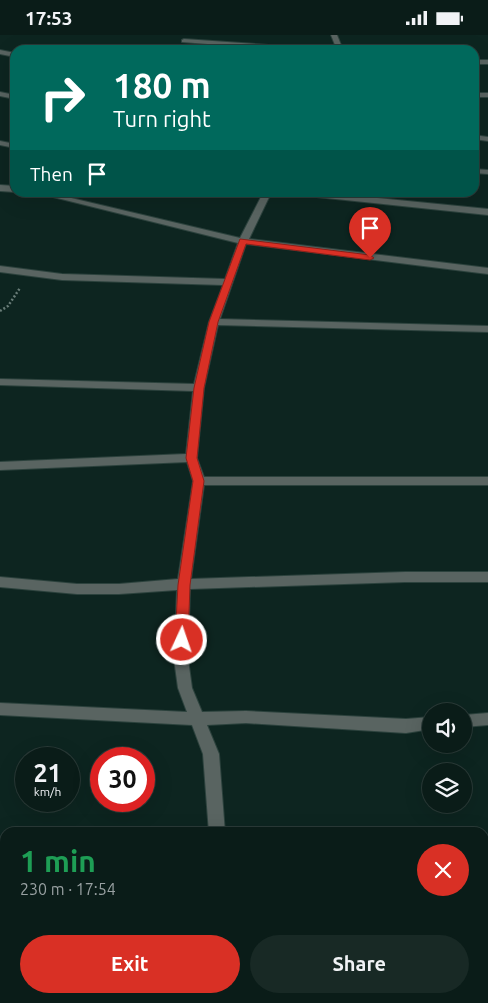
<!DOCTYPE html>
<meta charset="utf-8">
<style>
body{margin:0;font-family:Ubuntu,sans-serif;background:#182925;color:#f1f3f6;height:100vh;display:flex;flex-direction:column;font-size:19px;white-space:nowrap}
*{box-sizing:border-box;margin:0}
p{font-size:16px;color:#99a1a2}
.icon{flex:none;width:28px;height:28px;fill:none;stroke:currentColor;stroke-width:2;stroke-linecap:round;stroke-linejoin:round}
.map{position:relative;flex:1;overflow:hidden}
.side{position:absolute;left:0px;top:792px;width:489px;height:176px;display:flex;flex-direction:column;background:#0a1c18;border-radius:15px 15px 0 0;box-shadow:0 5px 20px #0002,0 0 0 1px #2a3a37}
.side>*{flex:none}
.hud{position:absolute;left:10px;top:10px;width:469px;height:152px;border-radius:15px;box-shadow:0 5px 20px #0002,0 0 0 1px #2a3a37;background:#00695c;color:#fff;overflow:hidden}
.fabs{position:absolute;left:422px;top:668px;display:grid;gap:10px}
.fabs a{display:grid;place-items:center;width:50px;height:50px;border-radius:50%;background:#0a1c18;box-shadow:0 5px 20px #0002,0 0 0 1px #2a3a37;font-size:25px}
.speed{position:absolute;left:15px;top:712px;display:flex;gap:10px;font-size:25px;font-weight:700;text-align:center}
.speed>*{display:grid;place-content:center;width:65px;height:65px;border-radius:50%;background:#0a1c18;box-shadow:0 5px 20px #0002,0 0 0 1px #2a3a37;line-height:1}
.speed small{font-size:12px;font-weight:400}
.speed .limit{border:8px solid #d22;background:#fff;color:#111}
.pin{position:absolute;display:grid;place-items:center;width:42px;height:42px;color:#fff;margin:-51px -21px;border-radius:50% 50% 50% 0;rotate:-45deg;box-shadow:0 0 5px #0007}
.pin .icon{rotate:45deg}
.me{position:absolute;width:55px;margin:-28px;rotate:3deg;stroke-linejoin:round;filter:drop-shadow(0 0 4px #0008)}
.turn{display:flex;align-items:center;gap:18px;height:105px;padding:0 20px;font-size:22px}
.turn .icon{width:65px;height:65px;stroke-width:2.5}
.turn b{display:block;font-size:35px;line-height:42px}
.then{display:flex;align-items:center;height:48px;padding:0 20px;background:#0003;gap:10px;font-size:19px}
.round{display:grid;place-items:center;flex:none;width:52px;height:52px;border-radius:26px;background:#182925}
.head{display:flex;align-items:center;justify-content:space-between;height:85px;padding:0 20px}
h1{font-size:30px;font-weight:700;line-height:38px;color:#1e9e55}
.action{display:flex;gap:10px;margin-top:auto;padding:10px 20px}
.action a{flex:1;height:58px;border-radius:30px;background:#d93025;color:#fff;font-size:20px;font-weight:700;line-height:58px;text-align:center}
.action a+a{background:#182925;color:#f1f3f6}
.status{display:flex;justify-content:space-between;align-items:center;height:35px;padding:0 25px;background:#0a1c18;direction:ltr}
.status svg{height:14px;fill:currentColor}
.map>svg:first-child{display:block}
</style>
<div class="status"><b>17:53</b><svg viewBox="0 0 49 12"><path d="M0 12V9h3v3zM5 12V6h3v6zM10 12V3h3v9zM15 12V0h3v12zM26 1h20v11H26zM47 4h2v5h-2z"/></svg></div>
<div class="map">
<svg width="488" height="968" viewBox="0 0 488 968">
<rect width="100%" height="100%" fill="#0d2520"/>
<g fill="none" stroke-linecap="round" stroke-linejoin="round">
<defs>
<g id="minor">
<path d="M331 0H337L343 15H337Z"/>
<path d="M184 4 312 13 315 15H283L182 7V5Z"/>
<path d="M0 15 15 18V22L0 19Z"/>
<rect x="474" y="25" width="14" height="4"/>
<path d="M0 57 15 60V64L0 61Z"/>
<rect x="474" y="58" width="14" height="4"/>
<path d="M474 100 488 102V106L474 104Z"/>
<path d="M0 106 15 109V113L0 110Z"/>
<path d="M474 134 488 135V139L474 138Z"/>
<path d="M0 150 15 151V157L0 156Z"/>
<path d="M37 158H50L240 203 263 158H271L249 204 488 233V239L246 209 220 284 488 291V297L218 290 204 353 197 423 204 442H488V450H204L191 544 405 537H488V547H405L190 554 188 624 192 653 202 677 246 676 406 684 431 682V694L406 698 246 688 207 690 219 719 225 798H209L203 719 192 690 0 680V668L187 677 178 653 174 624 177 555 119 559H77L0 552V542L77 549H119L178 544 193 446 187 427 0 435V427L186 419 193 356 0 350V344L194 349 209 287 223 250 62 245 0 237V231L62 239 225 244 238 208Z"/>
<path d="M303 158H327L488 174V180L307 161Z"/>
<path d="M488 678V690L464 692V680Z"/>
<rect x="0" y="858" width="5" height="18"/>
<rect x="484" y="865" width="4" height="18"/>
<rect x="167" y="964" width="18" height="4"/>
</g>
</defs>
<use href="#minor" stroke="#2c423d" stroke-width="2"/>
<path stroke="#687c77" stroke-width="2.5" stroke-dasharray="2 2" stroke-linecap="butt" d="M0 276 8 271 20 253"/>
<use href="#minor" fill="#596461" fill-rule="evenodd"/>
</g>
<path fill="#d93025" stroke="#8d1f18" d="M240 204 370 220 374 223 370 225 246 209 218 287 204 353 197 423 204 446 190 550 188 605 186 609 182 610 177 609 175 605 178 550 193 446 186 423 194 353 209 287Z"/>
</svg>
<div class="fabs">
<a><svg class="icon" aria-label="sound" viewBox="0 0 24 24"><path d="M4 9h4l5-4v14l-5-4H4zM17 9q2 3 0 6"/></svg></a>
<a><svg class="icon" aria-label="layers" viewBox="0 0 24 24"><path d="M12 4l9 5-9 5-9-5zM3 14l9 5 9-5"/></svg></a>
</div>
<div class="speed"><div>21<small>km/h</small></div><div class="limit">30</div></div>
<div class="pin" style="left:370px;top:223px;background:#d93025"><svg class="icon" aria-label="arrive" viewBox="0 0 24 24"><path d="M6 21V4h12l-3 4 3 4H6"/></svg></div>
<svg class="me" style="left:182px;top:605px" viewBox="-20 -20 40 40"><circle r="17" fill="#d93025" stroke="#fff" stroke-width="3"/><path d="M0-11L8 9 0 5-8 9z" fill="#fff"/></svg>
<div class="hud">
<div class="turn"><svg class="icon" aria-label="right" viewBox="0 0 24 24"><path d="M7 20v-9h11M14 6l5 5-5 5"/></svg><div><b>180 m</b>Turn right</div></div>
<div class="then">Then<svg class="icon" aria-label="arrive" viewBox="0 0 24 24"><path d="M6 21V4h12l-3 4 3 4H6"/></svg></div>
</div>
<section class="side">
<div class="head"><div><h1>1 min</h1><p>230 m · 17:54</p></div><a class="round" style="background:#d93025;color:#fff"><svg class="icon" aria-label="close" viewBox="0 0 24 24"><path d="M6 6l12 12M18 6L6 18"/></svg></a></div>
<div class="action"><a>Exit</a><a>Share</a></div>
</section>
</div>
